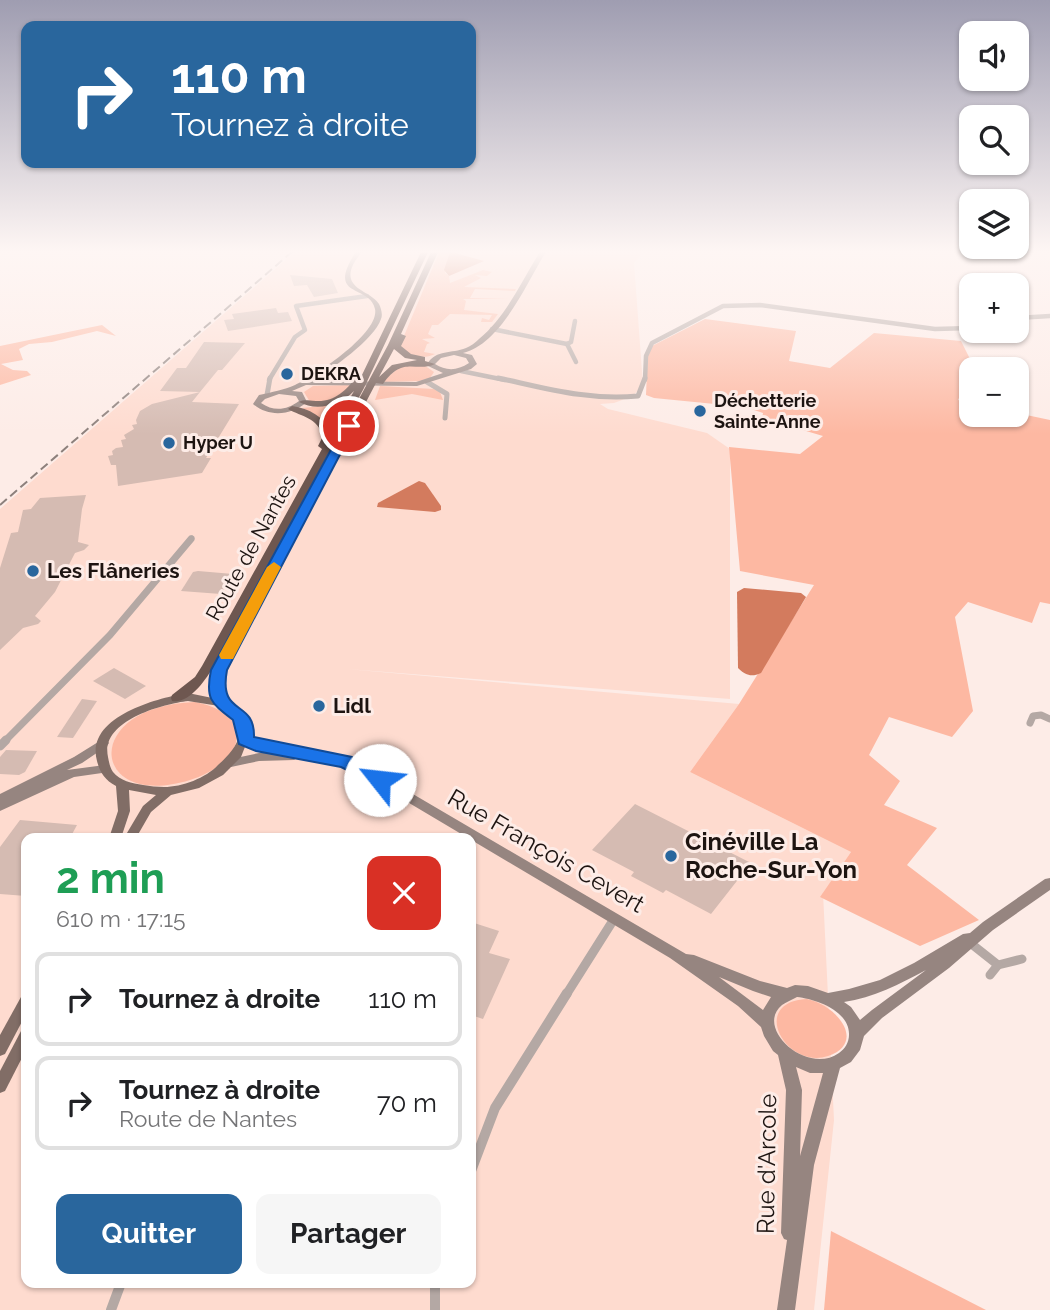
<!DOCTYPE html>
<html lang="fr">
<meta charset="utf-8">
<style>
body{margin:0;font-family:Raleway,sans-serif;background:#f6f6f6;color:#202124;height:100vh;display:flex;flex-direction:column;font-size:26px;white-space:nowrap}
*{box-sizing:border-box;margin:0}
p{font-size:23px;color:#757577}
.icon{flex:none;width:38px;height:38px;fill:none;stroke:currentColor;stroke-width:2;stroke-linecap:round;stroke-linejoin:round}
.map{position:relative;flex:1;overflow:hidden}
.drawer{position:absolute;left:21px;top:833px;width:455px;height:455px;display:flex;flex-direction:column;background:#fff;border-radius:14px;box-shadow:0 2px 5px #0004}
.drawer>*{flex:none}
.hud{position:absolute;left:21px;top:21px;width:455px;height:147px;border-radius:14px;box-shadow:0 2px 5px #0004;background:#29669d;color:#fff;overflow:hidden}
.fabs{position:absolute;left:959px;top:21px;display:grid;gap:14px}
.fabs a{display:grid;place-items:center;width:70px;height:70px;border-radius:14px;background:#fff;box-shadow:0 2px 5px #0004;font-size:35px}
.pin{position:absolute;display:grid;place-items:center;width:60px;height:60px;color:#fff;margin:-30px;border:4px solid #fff;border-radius:50%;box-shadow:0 2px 7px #0007}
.me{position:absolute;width:77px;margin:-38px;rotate:299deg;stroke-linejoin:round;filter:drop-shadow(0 0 5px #0008)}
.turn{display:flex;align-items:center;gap:24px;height:147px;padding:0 35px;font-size:32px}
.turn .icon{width:91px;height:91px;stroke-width:2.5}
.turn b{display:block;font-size:49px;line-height:60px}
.round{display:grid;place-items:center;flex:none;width:74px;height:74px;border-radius:14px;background:#f6f6f6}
.headline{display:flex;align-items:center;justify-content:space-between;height:119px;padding:0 35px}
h1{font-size:42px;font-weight:700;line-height:52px;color:#1e9e55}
.button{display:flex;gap:14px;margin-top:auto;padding:14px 35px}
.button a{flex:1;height:80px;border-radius:14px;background:#29669d;color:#fff;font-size:28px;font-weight:700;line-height:80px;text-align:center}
.button a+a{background:#f6f6f6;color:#202124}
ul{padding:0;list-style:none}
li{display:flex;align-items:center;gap:21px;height:94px;margin:0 14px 10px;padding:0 21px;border:4px solid #e0e0e0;border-radius:14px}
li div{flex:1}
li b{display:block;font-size:26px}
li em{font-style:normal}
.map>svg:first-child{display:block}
</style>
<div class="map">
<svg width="1050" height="1310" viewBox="0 0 1050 1310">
<rect width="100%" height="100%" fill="#fdece7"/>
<path fill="#fedbcf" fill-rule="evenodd" d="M297 250H641L642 253 634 263 643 385 633 396 614 403 600 404 608 409 707 433 730 449V699L347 669 739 704 690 772 851 852 823 893 834 1120 814 1310H0V509ZM26 838H471V1283H26Z"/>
<g fill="#fdb8a2">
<path d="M440 250H463L455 253 445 273 449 276 450 283 483 270 492 272 487 276 475 275 481 278 464 287 516 289 515 291 475 289 470 298 509 299H463L466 301 464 310 498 314 492 322H481L482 318 489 320 492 315 450 314 438 325H432L428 334 435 338 422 339 430 343 427 344 424 352 435 354C422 360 410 356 400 347L401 343Z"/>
<path d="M705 319 796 331 789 361 830 368 874 333 961 341 974 367 958 400 971 403V415L1017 413 1050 420V604L1040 602 1032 623 968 602 955 617 973 711 952 737 889 717 869 755 900 781 884 805 937 828 907 865 979 920 920 946 820 897 851 852 690 772 739 704 814 585 740 571 729 447 800 454 823 436 762 418 763 413 745 407 654 398 646 395 648 348Z"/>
<path d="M102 325 116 336 97 331 52 342 29 344 19 349 23 360 1 364 13 370 27 371 31 375 0 385V346Z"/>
<path d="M424 365 434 372 430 378 419 381 382 382 401 366Z"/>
<path d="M353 385 336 400 310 402 304 392 313 386Z"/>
<path d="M380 386 434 389 440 392 443 400 412 394 375 400Z"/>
<path d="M345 398H350L332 429 313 413 302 408 334 405Z"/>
<path d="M195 702C219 707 248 720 233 750 225 765 206 775 190 780 90 811 79 706 195 702Z"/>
<path d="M807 999C837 1005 867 1043 828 1056 786 1070 748 1002 807 999Z"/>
<path d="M831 1231 986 1310H824Z"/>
</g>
<g fill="#d37b5e">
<path d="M450 252 455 253 484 261 449 276 444 270Z"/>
<path d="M419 481 425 483 441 506V510L435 512 377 507 378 503Z"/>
<path d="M744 588 801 593 806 597 761 673C752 677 746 676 738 668L737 592Z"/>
</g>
<g fill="#d5bbb2">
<path d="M290 275 332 279 338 293 314 297 307 285 294 286Z"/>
<path d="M276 308 278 313 288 312 292 321 228 331 224 320 234 319 232 314Z"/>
<path d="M204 342 245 343 222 370H218L200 392 160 391 177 368H186Z"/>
<path d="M200 392 192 402 239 404 206 458H211L202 473 118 486 116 465H111L108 456 113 455 112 451 116 448 123 447 121 440 126 439 124 435 134 429 132 425 137 424 136 420 140 411 152 404Z"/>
<path d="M86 495 82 509 78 542 89 545 84 550 75 553 55 592 35 616 41 621 38 624 23 628 0 650V568L11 533 18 532 23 510 31 509 40 498Z"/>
<path d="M193 572 198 571 233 574 221 594 181 591Z"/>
<path d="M114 668 146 686 125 699 93 681Z"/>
<path d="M82 699 97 701 73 738 57 737Z"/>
<path d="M6 750 37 751 25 772 19 775 0 774V757Z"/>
<path d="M635 804 751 863 711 914 666 890 663 893 631 876 634 872 592 850Z"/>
<path d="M20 820 77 825 70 838H26V896L0 894V847Z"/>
<path d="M471 922 499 931 489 953 510 959 483 1019 471 1015Z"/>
</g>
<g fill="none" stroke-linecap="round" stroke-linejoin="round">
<g stroke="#b4a8a4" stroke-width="4.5">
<path d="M1017 318 1050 316"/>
<path d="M492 329 567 344"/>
<path d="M567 344 571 342 575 321"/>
<path d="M567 344 576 362"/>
<path d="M461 371 505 380"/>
<path d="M269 380 295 337 305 330 296 306 367 296"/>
<path d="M645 380 646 356 652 343 723 306 760 305 935 329 971 328"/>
</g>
<g stroke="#b4a8a4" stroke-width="5">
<path d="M498 378C545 388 589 401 638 396L645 378"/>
<path d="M427 382 447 394 445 418"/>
<path d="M267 395 270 378"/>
<path d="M190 540 192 538"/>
</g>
<g stroke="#b4a8a4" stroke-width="7">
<path d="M1030 723 1033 716 1041 715 1050 719"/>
<path d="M4 742 110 635 191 539"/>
</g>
<g stroke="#b4a8a4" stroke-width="9">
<path d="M0 746 6 740"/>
<path d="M969 942 998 965 1022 959"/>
<path d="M990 975 998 965"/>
<path d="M566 995 614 919"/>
</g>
<g stroke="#b4a8a4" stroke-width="10">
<path d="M471 1171 495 1108 567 993"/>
<path d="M435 1283V1310"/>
<path d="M111 1310 121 1283"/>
</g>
<g fill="#968580" fill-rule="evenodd">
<path d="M357 250H363C357 258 348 269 351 279 355 291 372 293 379 304 381 308 383 315 381 319 374 340 331 369 313 381L416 382 443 373 428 366 427 364C437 349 451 354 466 348 471 346 475 343 479 339 507 316 522 280 541 250H547C527 282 502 343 463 353L472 355 477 364 471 369 417 386 306 385 292 391 302 392 307 402C292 415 269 418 253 404L259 395C272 392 284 390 295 385 315 376 380 333 375 309 369 283 324 300 357 250ZM454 355 466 358 469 363C457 371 446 371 435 364L441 358ZM279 394 296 396 299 401C287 410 274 412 261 403L265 399Z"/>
<path d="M245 736 258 742 334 754 360 763 686 954 694 955 760 981 787 988 795 985 808 986 828 993 849 989 880 980 914 963 963 934 970 933 983 922 1045 879 1050 878V890L993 930 949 968 882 1018 864 1036 860 1050 851 1062 840 1068 814 1165 795 1310H777L787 1240 784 1239 781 1233 786 1090 778 1055 773 1051 764 1036 761 1027 738 1006 670 958 352 769 332 762 300 756 294 760 259 761 231 767 227 766 225 763 227 760 231 759 259 753 277 752C264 750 249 749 239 740L241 737ZM926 970 872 1010 860 1020 851 1007 844 1002C873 998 900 984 926 970ZM719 977 753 991 771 997 763 1010ZM797 997C816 999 850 1011 849 1035 849 1042 845 1049 839 1053 807 1076 754 1028 782 1005 786 1002 792 1000 797 997ZM796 1067 810 1073H823L800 1156 802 1090Z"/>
<path d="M103 739 107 740 109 743 107 746 82 763 67 770 105 765 109 766 111 769 109 772 74 777 0 811V794L74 757Z"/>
</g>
<g fill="#816d66" fill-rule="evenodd">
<path d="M188 693 227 701 245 714 250 734 241 757 223 775 199 788 171 795 151 812 136 838H124L143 806 156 795 129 790 130 811 121 838H109L118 811 116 786C105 780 100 773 97 761 85 717 157 698 188 693ZM188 701 219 706 235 718C236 723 239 730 239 734 238 746 227 757 218 765 206 778 182 787 164 787 157 787 150 786 143 785 132 783 120 781 113 772 110 768 109 762 108 757 100 721 162 704 188 701Z"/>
<path d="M26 995V1014L5 1054 0 1056V1035L21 997Z"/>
<path d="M26 1030V1050L5 1091 0 1093V1071L21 1031Z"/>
</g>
<g fill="#6e5750" fill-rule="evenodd">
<path d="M422 250H429L364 388 214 666C206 679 190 704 172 701L171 698 172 695 195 677 202 666 322 449 318 446 323 436C317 417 302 417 288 409L292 406C310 409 323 416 331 432L354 391C340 405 317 412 299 402 305 399 308 401 316 401 334 402 346 391 356 377H361Z"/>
<path d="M432 250H439L401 334 406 336 401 346 411 354 425 357V361L435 364C416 373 403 355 383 384L376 383 225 670 222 687 225 701 224 704H214L210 687 213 670 388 345ZM394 349 405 358 417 360 392 365 379 377Z"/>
</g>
<path stroke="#8d807c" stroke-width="2" stroke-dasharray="9 4.5" stroke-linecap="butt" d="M0 505 294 250"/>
</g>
<linearGradient id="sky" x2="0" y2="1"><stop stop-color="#9f9db1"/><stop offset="0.58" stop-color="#fef6f4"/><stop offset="1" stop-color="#fef6f4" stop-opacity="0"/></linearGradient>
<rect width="1050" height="434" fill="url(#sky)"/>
<path fill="#1a73e8" stroke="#114b97" stroke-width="2" d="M345 424 355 426 227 670C218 718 255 698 254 737L352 757 386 776 389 780 386 785 380 786 341 767 256 751 239 744 233 720C211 703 205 699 211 670Z"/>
<path fill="#f59e0b" d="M274 562 281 567 235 655 233 659H221L219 655 267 567Z"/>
<g fill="#29669d" stroke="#fdece7" stroke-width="2.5">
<circle cx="287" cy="374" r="7"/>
<circle cx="700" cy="411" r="7"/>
<circle cx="169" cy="443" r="7"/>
<circle cx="33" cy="571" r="7"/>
<circle cx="319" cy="706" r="7"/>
<circle cx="671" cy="856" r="7"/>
</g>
<g text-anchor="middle" stroke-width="6" stroke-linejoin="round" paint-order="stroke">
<g font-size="18" font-weight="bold" fill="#1d1411" stroke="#fdece7" text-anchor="start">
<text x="301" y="380">DEKRA</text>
<text x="714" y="407">Déchetterie<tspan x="714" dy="21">Sainte-Anne</tspan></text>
<text x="183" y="449">Hyper U</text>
</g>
<g font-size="21" fill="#1d1411" stroke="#fdece7">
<text transform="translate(251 548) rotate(-61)" y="7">Route de Nantes</text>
</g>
<g font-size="21" font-weight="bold" fill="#1d1411" stroke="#fdece7" text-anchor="start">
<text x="47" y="578">Les Flâneries</text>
<text x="333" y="713">Lidl</text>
</g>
<g font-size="24" font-weight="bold" fill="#1d1411" stroke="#fdece7" text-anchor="start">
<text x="685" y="850">Cinéville La<tspan x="685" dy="28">Roche-Sur-Yon</tspan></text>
</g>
<g font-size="24" fill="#1d1411" stroke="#fdece7">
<text transform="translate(546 851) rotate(30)" y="8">Rue François Cevert</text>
<text transform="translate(767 1164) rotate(-89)" y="8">Rue d'Arcole</text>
</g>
</g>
</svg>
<div class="fabs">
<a><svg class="icon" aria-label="sound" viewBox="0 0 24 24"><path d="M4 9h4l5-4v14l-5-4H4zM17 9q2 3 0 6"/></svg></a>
<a><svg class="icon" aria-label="search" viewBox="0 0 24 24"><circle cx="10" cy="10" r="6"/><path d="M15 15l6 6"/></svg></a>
<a><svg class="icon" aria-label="layers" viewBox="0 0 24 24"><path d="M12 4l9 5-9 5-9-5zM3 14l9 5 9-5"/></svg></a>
<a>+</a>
<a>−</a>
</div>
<div class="pin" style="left:349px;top:426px;background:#d93025"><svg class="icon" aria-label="arrive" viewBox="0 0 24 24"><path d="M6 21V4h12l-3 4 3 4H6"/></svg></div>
<svg class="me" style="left:380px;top:780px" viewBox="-20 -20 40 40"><circle r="19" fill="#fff"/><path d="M0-13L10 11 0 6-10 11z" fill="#1a73e8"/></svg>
<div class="hud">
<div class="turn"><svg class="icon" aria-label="right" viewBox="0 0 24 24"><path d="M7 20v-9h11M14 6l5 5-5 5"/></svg><div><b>110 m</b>Tournez à droite</div></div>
</div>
<section class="drawer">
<div class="headline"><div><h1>2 min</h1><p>610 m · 17:15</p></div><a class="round" style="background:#d93025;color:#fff"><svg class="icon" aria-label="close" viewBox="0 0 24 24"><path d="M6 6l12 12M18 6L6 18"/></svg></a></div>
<ul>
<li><svg class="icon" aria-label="right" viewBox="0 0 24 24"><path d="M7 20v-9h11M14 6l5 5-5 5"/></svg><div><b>Tournez à droite</b></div><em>110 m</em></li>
<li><svg class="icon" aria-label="right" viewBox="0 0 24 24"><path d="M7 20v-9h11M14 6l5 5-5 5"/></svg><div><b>Tournez à droite</b><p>Route de Nantes</p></div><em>70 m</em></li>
</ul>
<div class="button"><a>Quitter</a><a>Partager</a></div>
</section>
</div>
